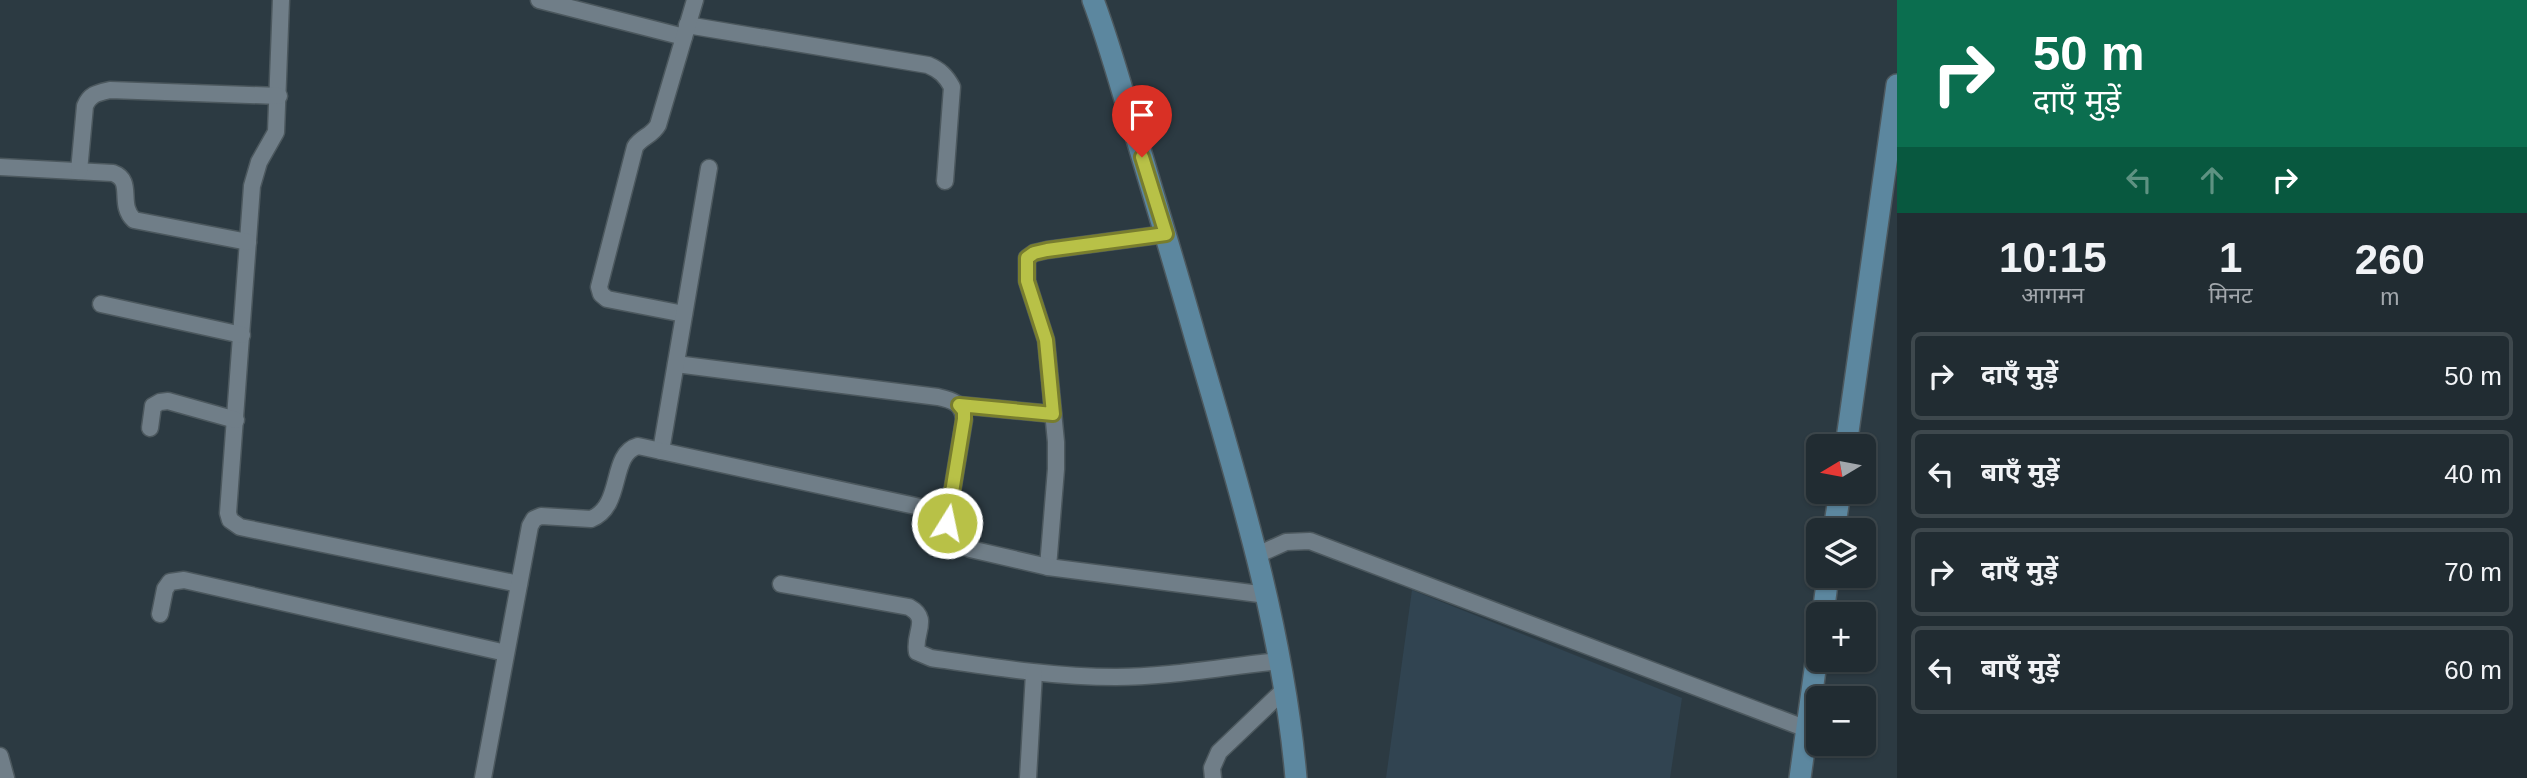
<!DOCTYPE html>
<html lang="hi">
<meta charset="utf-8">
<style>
body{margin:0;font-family:Helvetica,"Noto Sans Devanagari",sans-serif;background:#2d383e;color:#f1f3f6;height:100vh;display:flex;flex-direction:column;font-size:26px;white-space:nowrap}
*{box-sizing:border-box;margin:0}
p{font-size:23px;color:#a2a7ac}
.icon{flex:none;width:38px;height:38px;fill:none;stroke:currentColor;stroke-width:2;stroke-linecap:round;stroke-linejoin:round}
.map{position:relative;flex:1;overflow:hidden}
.side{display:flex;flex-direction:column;background:#212c32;width:630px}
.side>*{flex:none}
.guide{background:#0b6e4f;color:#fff;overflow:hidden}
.needle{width:46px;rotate:260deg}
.controls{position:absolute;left:1806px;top:434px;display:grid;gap:14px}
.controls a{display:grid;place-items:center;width:70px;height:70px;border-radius:10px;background:#212c32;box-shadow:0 2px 5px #0004,0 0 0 2px #3e484d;font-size:35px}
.pin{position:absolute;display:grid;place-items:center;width:60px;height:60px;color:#fff;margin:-72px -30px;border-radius:50% 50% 50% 0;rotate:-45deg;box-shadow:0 0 7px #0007}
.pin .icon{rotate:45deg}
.me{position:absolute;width:77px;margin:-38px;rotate:10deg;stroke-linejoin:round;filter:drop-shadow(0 0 5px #0008)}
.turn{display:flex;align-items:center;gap:24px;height:147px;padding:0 21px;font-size:32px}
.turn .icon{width:91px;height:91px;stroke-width:2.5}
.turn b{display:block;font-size:49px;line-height:60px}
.lanes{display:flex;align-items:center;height:66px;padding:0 21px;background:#0003;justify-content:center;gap:35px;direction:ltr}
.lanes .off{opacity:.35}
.eta{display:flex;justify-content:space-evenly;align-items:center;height:119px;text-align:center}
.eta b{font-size:42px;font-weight:600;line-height:49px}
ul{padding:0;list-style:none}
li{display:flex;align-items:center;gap:21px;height:88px;margin:0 14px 10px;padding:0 7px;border:4px solid #3e484d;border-radius:10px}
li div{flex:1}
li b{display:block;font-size:26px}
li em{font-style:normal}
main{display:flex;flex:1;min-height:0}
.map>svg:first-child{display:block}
</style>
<main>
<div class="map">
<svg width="1897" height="778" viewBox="0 0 1897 778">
<rect width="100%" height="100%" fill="#2c3a42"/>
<path fill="#314451" d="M1412 590 1682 698 1670 778H1386Z"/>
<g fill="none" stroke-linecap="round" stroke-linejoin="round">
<defs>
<g id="street">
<path d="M281 0 276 132 259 162 252 186 228 513 230 520 240 527 519 584"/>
<path d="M539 0 684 37"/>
<path d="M687 25 928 65C940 70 946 76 952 87L945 181"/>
<path d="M0 167 113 173C135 181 117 204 134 220L248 242"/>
<path d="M79 171 85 106C90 94 97 93 110 90L279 96"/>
<path d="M101 304 242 335"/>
<path d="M684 314 607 299 601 294 599 287 635 147C641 137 652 136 658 125L695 0"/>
<path d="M676 364 938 397C952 400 963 403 964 420L947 522"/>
<path d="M959 405 1053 414"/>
<path d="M150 428 153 406 160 402 168 401 236 420"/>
<path d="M661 451 709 168"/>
<path d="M1257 555 1286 542 1310 541 1807 729"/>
<path d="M1048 567 1056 469V442L1046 340 1027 281V258L1034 253 1047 250 1166 234"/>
<path d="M781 584 909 607C931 619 913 633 917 652L931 658C992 667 1054 677 1116 677 1168 677 1228 666 1281 661"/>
<path d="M160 614 165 589 170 582 184 580 506 653"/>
<path d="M0 756 6 778"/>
<path d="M483 778 530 526 534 519 541 516 591 519C624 506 609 454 638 446L934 510 942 513 955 542 970 549 1048 567 1267 595"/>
<path d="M1028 778 1034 673"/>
<path d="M1213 778 1212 768 1219 752 1286 688"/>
</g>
<g id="secondary">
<path d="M1093 0C1110 45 1122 91 1136 136 1156 204 1177 272 1196 340 1238 484 1283 628 1296 778"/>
<path d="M1846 446 1897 85"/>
<path d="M1834 530 1840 492"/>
<path d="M1823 614 1828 576"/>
<path d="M1800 778 1818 648"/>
</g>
</defs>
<use href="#street" stroke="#4c585e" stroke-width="19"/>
<use href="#secondary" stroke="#4c585e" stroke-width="24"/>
<use href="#street" stroke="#707e88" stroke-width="16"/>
<use href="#secondary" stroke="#5c879f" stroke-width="21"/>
</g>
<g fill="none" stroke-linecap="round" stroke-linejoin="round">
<defs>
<path id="route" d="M947 523 964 419V411L959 405 1053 414 1046 340 1027 281V258L1034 253 1047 250 1166 234 1142 157"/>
</defs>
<use href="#route" stroke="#787d2e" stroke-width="18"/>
<use href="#route" stroke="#b8c147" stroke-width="12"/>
</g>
</svg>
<div class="controls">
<a><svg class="needle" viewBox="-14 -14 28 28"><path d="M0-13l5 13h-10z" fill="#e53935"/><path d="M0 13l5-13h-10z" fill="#a2a7ac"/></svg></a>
<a><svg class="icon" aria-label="layers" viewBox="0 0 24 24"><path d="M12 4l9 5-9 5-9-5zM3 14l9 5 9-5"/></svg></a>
<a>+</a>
<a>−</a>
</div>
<div class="pin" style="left:1142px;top:157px;background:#d93025"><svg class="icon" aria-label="arrive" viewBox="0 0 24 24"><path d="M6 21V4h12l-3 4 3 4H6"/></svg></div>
<svg class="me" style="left:947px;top:523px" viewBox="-20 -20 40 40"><circle r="17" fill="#b8c147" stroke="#fff" stroke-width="3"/><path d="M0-11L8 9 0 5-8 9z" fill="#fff"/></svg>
</div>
<section class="side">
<div class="guide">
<div class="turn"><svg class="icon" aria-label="right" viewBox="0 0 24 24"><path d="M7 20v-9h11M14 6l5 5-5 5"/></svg><div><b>50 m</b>दाएँ मुड़ें</div></div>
<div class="lanes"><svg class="icon off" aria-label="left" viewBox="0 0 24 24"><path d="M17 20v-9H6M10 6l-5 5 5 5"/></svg><svg class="icon off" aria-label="ahead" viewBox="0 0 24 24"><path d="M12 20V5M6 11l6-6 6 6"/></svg><svg class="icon" aria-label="right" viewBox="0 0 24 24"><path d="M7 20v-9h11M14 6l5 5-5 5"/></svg></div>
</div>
<div class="eta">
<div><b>10:15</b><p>आगमन</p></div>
<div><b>1</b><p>मिनट</p></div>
<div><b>260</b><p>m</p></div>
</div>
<ul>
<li><svg class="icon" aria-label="right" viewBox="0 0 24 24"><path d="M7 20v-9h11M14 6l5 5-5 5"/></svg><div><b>दाएँ मुड़ें</b></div><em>50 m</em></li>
<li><svg class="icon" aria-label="left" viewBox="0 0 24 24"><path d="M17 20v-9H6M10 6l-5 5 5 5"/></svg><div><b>बाएँ मुड़ें</b></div><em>40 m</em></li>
<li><svg class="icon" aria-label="right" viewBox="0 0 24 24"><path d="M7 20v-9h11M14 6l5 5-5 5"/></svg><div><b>दाएँ मुड़ें</b></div><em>70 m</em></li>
<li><svg class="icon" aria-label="left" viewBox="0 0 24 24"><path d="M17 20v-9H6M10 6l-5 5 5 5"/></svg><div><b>बाएँ मुड़ें</b></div><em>60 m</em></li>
</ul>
</section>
</main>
